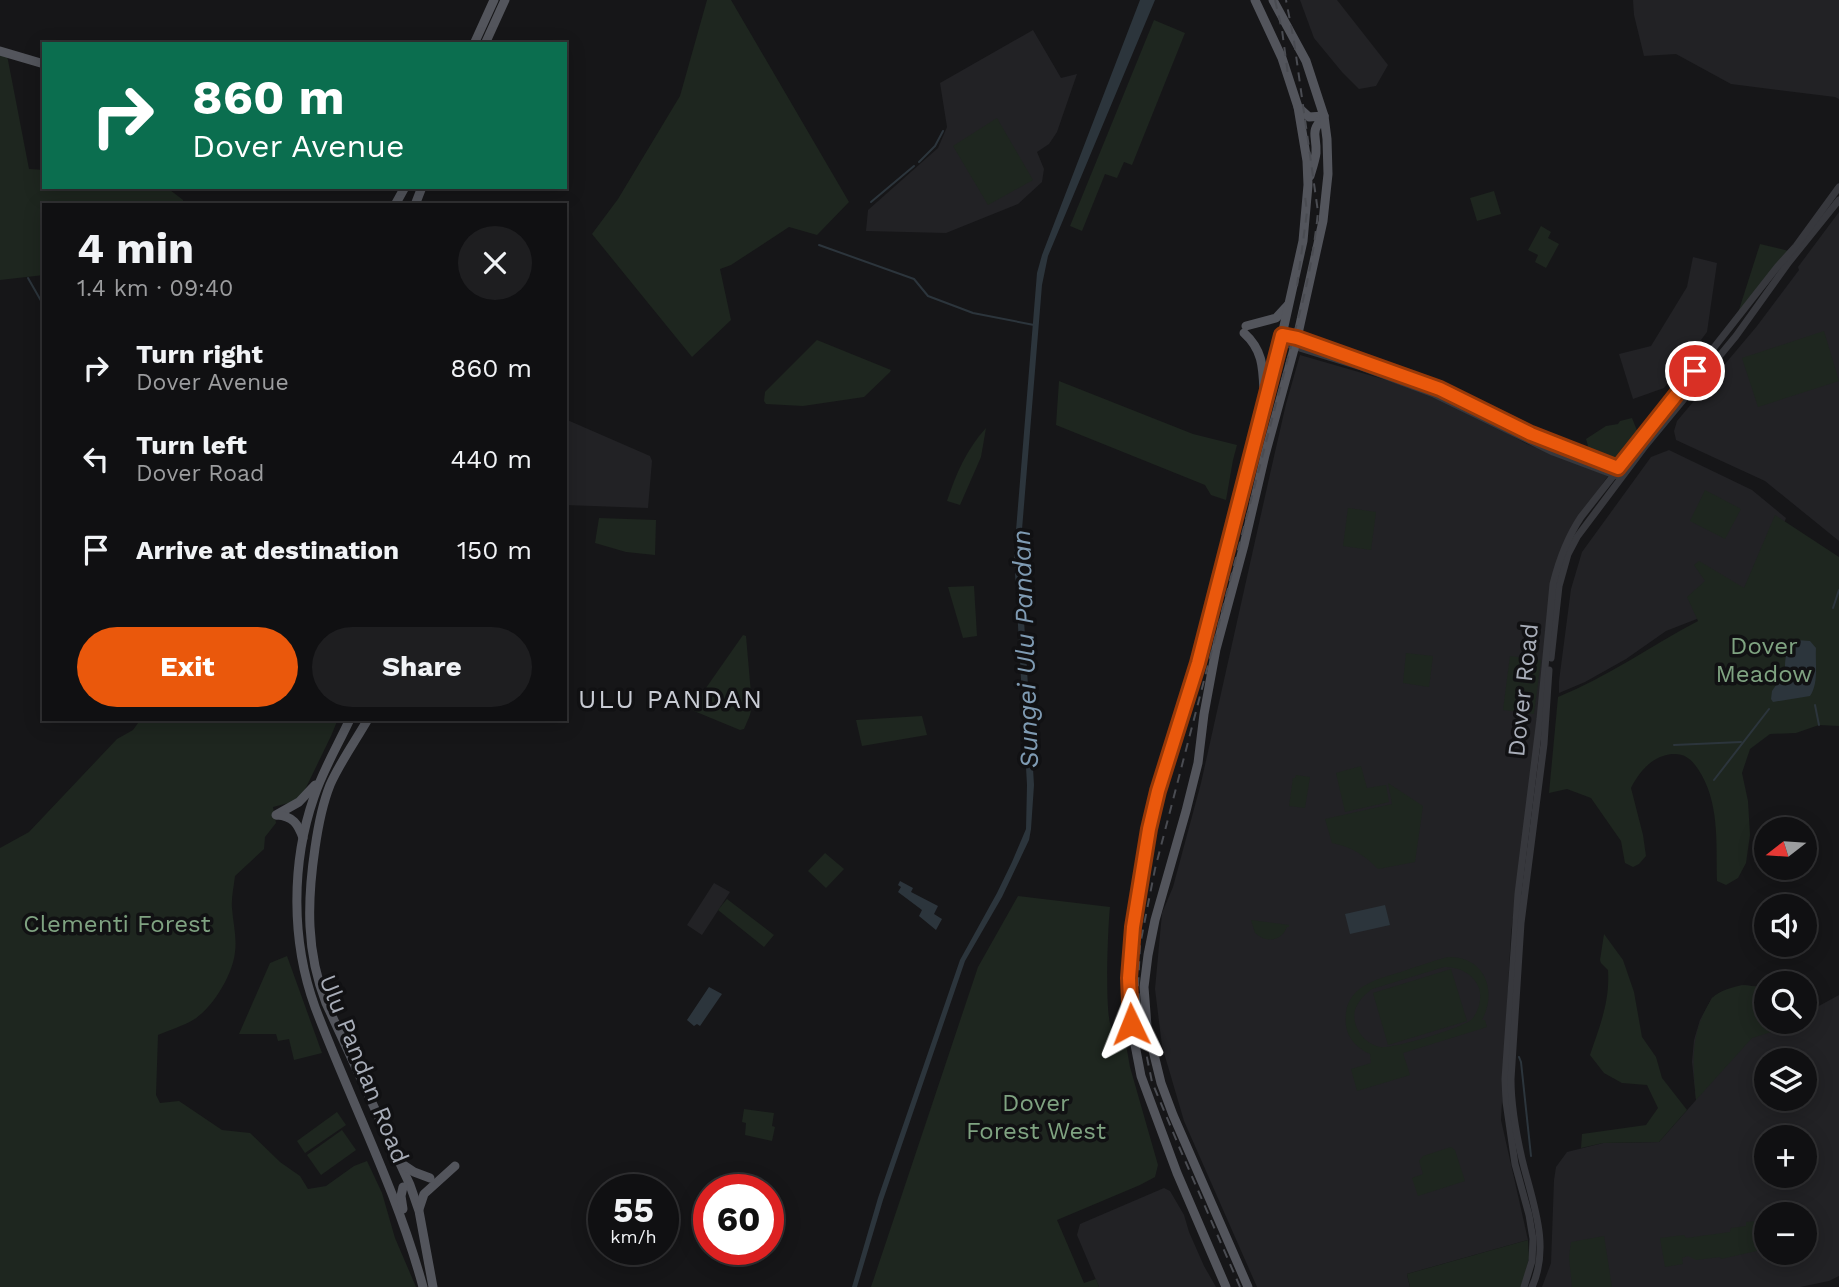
<!DOCTYPE html>
<meta charset="utf-8">
<style>
body{margin:0;font-family:"Work Sans",sans-serif;background:#1e1e20;color:#f1f3f6;height:100vh;display:flex;flex-direction:column;font-size:26px;white-space:nowrap}
*{box-sizing:border-box;margin:0}
p{font-size:23px;color:#9c9d9f}
.icon{flex:none;width:38px;height:38px;fill:none;stroke:currentColor;stroke-width:2;stroke-linecap:round;stroke-linejoin:round}
.map{position:relative;flex:1;overflow:hidden}
.details{position:absolute;left:42px;top:203px;width:525px;height:518px;display:flex;flex-direction:column;background:#101012;border-radius:0px;box-shadow:0 4px 18px #0003,0 0 0 2px #303032}
.details>*{flex:none}
.top-card{position:absolute;left:42px;top:42px;width:525px;height:147px;border-radius:0px;box-shadow:0 4px 18px #0003,0 0 0 2px #303032;background:#0b6e4f;color:#fff;overflow:hidden}
.needle{width:46px;rotate:253deg}
.tools{position:absolute;left:1754px;top:817px;display:grid;gap:14px}
.tools a{display:grid;place-items:center;width:63px;height:63px;border-radius:50%;background:#101012;box-shadow:0 4px 18px #0003,0 0 0 2px #303032;font-size:35px}
.speed{position:absolute;left:588px;top:1174px;display:flex;gap:14px;font-size:35px;font-weight:700;text-align:center}
.speed>*{display:grid;place-content:center;width:91px;height:91px;border-radius:50%;background:#101012;box-shadow:0 4px 18px #0003,0 0 0 2px #303032;line-height:1}
.speed small{font-size:18px;font-weight:400}
.speed .limit{border:10px solid #d22;background:#fff;color:#111}
.pin{position:absolute;display:grid;place-items:center;width:60px;height:60px;color:#fff;margin:-30px;border:4px solid #fff;border-radius:50%;box-shadow:0 2px 7px #0007}
.me{position:absolute;width:77px;margin:-38px;rotate:358deg;stroke-linejoin:round;filter:drop-shadow(0 0 5px #0008)}
.turn{display:flex;align-items:center;gap:24px;height:147px;padding:0 35px;font-size:32px}
.turn .icon{width:91px;height:91px;stroke-width:2.5}
.turn b{display:block;font-size:49px;line-height:60px}
.round{display:grid;place-items:center;flex:none;width:74px;height:74px;border-radius:37px;background:#1e1e20}
.summary{display:flex;align-items:center;justify-content:space-between;height:119px;padding:0 35px}
h1{font-size:42px;font-weight:700;line-height:52px}
.action{display:flex;gap:14px;margin-top:auto;padding:14px 35px}
.action a{flex:1;height:80px;border-radius:42px;background:#ea580c;color:#fff;font-size:28px;font-weight:700;line-height:80px;text-align:center}
.action a+a{background:#1e1e20;color:#f1f3f6}
ul{padding:0;list-style:none}
li{display:flex;align-items:center;gap:21px;height:91px;padding:0 35px}
li div{flex:1}
li b{display:block;font-size:26px}
li em{font-style:normal}
.map>svg:first-child{display:block}
</style>
<div class="map">
<svg width="1839" height="1287" viewBox="0 0 1839 1287">
<rect width="100%" height="100%" fill="#161618"/>
<g fill="#222225" fill-rule="evenodd">
<path d="M1300 0H1337L1388 65 1376 86 1359 89 1342 72 1314 38Z"/>
<path d="M1633 0H1839V99L1835 97 1731 84 1676 54 1644 56 1634 15Z"/>
<path d="M1033 30 1061 78 1077 74 1057 132 1049 144 1037 152 1044 169 1042 182 1018 204 946 233 866 231 868 210 938 148 947 127 940 83Z"/>
<path d="M1839 212V541L1765 481 1676 440 1674 431 1677 421 1757 326 1799 270 1798 267Z"/>
<path d="M1693 257 1717 263 1707 332 1664 388 1633 399 1619 354 1651 346 1687 287Z"/>
<path d="M1300 355 1414 388 1461 408 1527 444 1608 476 1571 529 1562 548 1511 933 1501 1120 1528 1240 1407 1274 1410 1287H1257L1184 1121 1162 1046 1155 989 1162 913 1173 887 1201 783 1270 474 1286 404Z"/>
<path d="M565 419 650 456 652 461 648 508 565 505Z"/>
<path d="M1669 450 1752 490 1786 518 1770 562 1748 599 1666 631 1626 659 1585 682 1559 693V681L1571 589 1582 552 1651 457Z"/>
<path d="M714 883 730 892 702 935 687 925Z"/>
<path d="M1743 985 1760 987 1766 991V1022H1804V1013H1806L1839 995V1276L1829 1281 1800 1287H1542L1551 1263 1554 1180 1556 1167 1567 1152 1603 1143 1659 1142 1696 1100 1692 1062 1694 1040 1700 1020 1712 998 1721 992ZM1766 1060H1804V1099H1766ZM1766 1138H1804V1176H1766ZM1766 1214H1804V1253H1766Z"/>
<path d="M1164 1188 1170 1191 1184 1215 1189 1232 1204 1266 1216 1287H1099L1077 1235 1080 1224Z"/>
</g>
<g fill="#1e261f" fill-rule="evenodd">
<path d="M707 0H731L849 202 817 235 789 227 731 265 720 269 731 320 692 357 592 234 618 199 680 96Z"/>
<path d="M1154 20 1185 33 1132 165 1124 162 1117 178 1105 174 1082 231 1070 226Z"/>
<path d="M0 53 7 55 29 169 44 170V187H166L183 200 184 205H44V275L0 280Z"/>
<path d="M997 118 1033 180 988 205 953 146Z"/>
<path d="M1494 191 1501 214 1477 221 1470 198Z"/>
<path d="M1541 226 1551 232 1548 238 1559 244 1546 268 1535 262 1538 255 1528 250Z"/>
<path d="M1760 244 1789 251 1738 313Z"/>
<path d="M1824 331 1839 381 1758 407 1742 358Z"/>
<path d="M817 340 891 370 890 372 864 397 803 406 766 404 764 401 765 392Z"/>
<path d="M1059 381 1193 434 1237 445 1233 460 1226 500 1211 495 1205 485 1056 425Z"/>
<path d="M1632 418 1638 433 1618 463 1590 453 1586 439 1606 426 1618 424 1620 421Z"/>
<path d="M986 428 981 457 960 505 947 501C956 474 966 450 986 428Z"/>
<path d="M1705 490 1741 509 1725 539 1690 521Z"/>
<path d="M1348 508 1376 512 1371 550 1343 546Z"/>
<path d="M1775 515 1839 557V726L1819 725 1796 733 1770 734 1750 749 1742 773 1748 801 1750 835 1746 863 1738 878 1726 885 1717 881C1716 843 1720 802 1698 769 1691 759 1685 753 1672 754 1652 756 1639 772 1631 788L1643 835 1646 856 1639 864 1633 867 1625 863 1621 841 1591 798 1567 789 1549 793 1558 697C1607 677 1651 646 1698 621L1687 597 1705 581 1694 565 1699 561 1744 588Z"/>
<path d="M599 518 656 520 655 555 626 552 595 543Z"/>
<path d="M974 586 977 636 963 638 948 587Z"/>
<path d="M743 635 746 636 752 705 750 715 744 729 740 730 694 711 692 708Z"/>
<path d="M1406 653 1433 656 1429 687 1403 683Z"/>
<path d="M1510 656 1541 660 1534 714 1503 710Z"/>
<path d="M922 716 927 735 862 746 856 720Z"/>
<path d="M141 719H338L331 736 300 800 273 807 276 823 265 837 264 849 235 876C234 886 231 898 232 908 233 923 237 937 235 952 233 974 213 1008 193 1020 183 1026 169 1030 158 1035L156 1095 160 1103 179 1101 222 1130 250 1133 280 1162 300 1176 308 1189 326 1186 354 1166 367 1161 382 1193 395 1238 416 1287H0V848L29 832 117 739 133 730Z"/>
<path d="M1361 766 1367 788 1386 785 1389 802 1345 812 1336 773Z"/>
<path d="M1296 775 1310 777 1305 808 1289 806 1293 778H1295Z"/>
<path d="M1388 783 1423 806 1415 862 1378 869C1364 855 1352 847 1332 843L1325 819 1392 804Z"/>
<path d="M825 853 844 869 826 888 808 871Z"/>
<path d="M1018 896 1110 907C1108 925 1104 1017 1112 1029 1115 1033 1121 1036 1125 1039L1130 1067 1158 1165 1155 1177 1140 1185 1057 1220 1084 1283 1096 1279 1099 1287H871L978 967Z"/>
<path d="M727 899 774 935 764 947 718 910Z"/>
<path d="M1251 920 1289 925V927H1287C1281 942 1266 943 1255 933Z"/>
<path d="M1604 934 1623 960 1634 992 1642 1037 1656 1057 1662 1078 1687 1110 1659 1142 1603 1143 1581 1148 1582 1134 1646 1125 1658 1108 1647 1085 1622 1083 1604 1073 1590 1055C1600 1025 1610 1002 1608 970L1601 963 1600 960Z"/>
<path d="M287 956 322 1053 294 1060 289 1039 278 1041 276 1034H239L270 963Z"/>
<path d="M1448 957C1484 956 1498 990 1482 1020H1485L1487 1027 1403 1053 1410 1075 1357 1091 1351 1069 1371 1063 1370 1054C1358 1049 1348 1039 1346 1026 1342 988 1371 981 1401 972 1416 967 1432 961 1448 957ZM1444 967C1459 967 1473 973 1479 988 1482 998 1479 1011 1472 1019 1463 1028 1393 1049 1380 1047 1364 1044 1351 1026 1355 1010 1358 1001 1365 994 1372 989Z"/>
<path d="M1451 969 1467 1021 1388 1045 1373 993Z"/>
<path d="M1743 985 1760 987 1766 991V1022H1792L1781 1029 1752 1038 1696 1100C1693 1067 1690 1037 1707 1007 1707 1007 1712 998 1712 998 1720 990 1733 987 1743 985Z"/>
<path d="M744 1109 774 1113 772 1126 775 1127 772 1141 745 1135 746 1123 742 1122Z"/>
<path d="M337 1112 346 1125 305 1153 297 1141Z"/>
<path d="M342 1130 356 1150 321 1175 307 1155Z"/>
<path d="M1451 1147 1455 1150 1465 1181 1418 1196 1412 1178 1423 1174 1419 1161 1423 1156Z"/>
<path d="M1756 1221 1761 1250 1721 1259 1720 1257 1696 1260 1688 1256 1682 1258 1683 1264 1665 1267 1660 1238 1684 1235 1686 1238 1730 1232 1731 1228 1746 1226V1222Z"/>
<path d="M1604 1236 1612 1287H1572L1569 1257 1571 1242Z"/>
<path d="M1528 1240 1529 1258 1522 1287H1410L1407 1274Z"/>
</g>
<g fill="#2c353c">
<path d="M1140 0H1155L1048 256 1042 285 1020 554 1034 785 1031 829 1029 840 1002 897 965 961 883 1200 857 1287H852L878 1198 960 960 997 893 1012 862 1026 829 1027 785 1014 555 1037 273 1042 255Z"/>
<path d="M1797 640 1810 641 1816 648C1815 663 1819 683 1810 696L1773 702 1771 699 1772 691 1785 672C1785 661 1785 645 1797 640Z"/>
<path d="M900 881 913 888 911 892 938 906 934 914 942 919 936 930 919 916 922 910 898 892 901 887 898 885Z"/>
<path d="M1385 905 1390 925 1350 934 1345 914Z"/>
<path d="M709 987 722 994 700 1026 697 1024 694 1026 687 1020Z"/>
</g>
<g fill="none" stroke-linecap="round" stroke-linejoin="round">
<g stroke="#2c353c" stroke-width="2">
<path d="M919 162 935 146 943 131"/>
<path d="M871 202 914 166"/>
<path d="M819 245 914 279 928 296 973 313 1034 325"/>
<path d="M28 278 44 306"/>
<path d="M1833 608 1839 590"/>
<path d="M1815 705 1819 725"/>
<path d="M1674 745 1741 742"/>
<path d="M1714 780 1769 709"/>
<path d="M1519 1057 1521 1062 1531 1156"/>
</g>
<g stroke="#37383d" stroke-width="7">
<path d="M1282 335 1297 338 1440 389 1531 434 1619 469"/>
<path d="M1280 342 1361 367 1434 394 1553 452 1617 476"/>
<path d="M1551 658 1559 586 1568 554 1577 537 1646 445 1736 336 1789 262 1839 200"/>
<path d="M1524 1287 1532 1261 1533 1239 1529 1215 1515 1164 1506 1102 1505 1079 1518 894 1540 719 1553 584C1559 560 1567 538 1581 517L1778 266 1796 246 1839 187"/>
<path d="M1532 1287C1551 1245 1532 1201 1522 1159 1516 1133 1511 1106 1511 1079L1521 923 1544 744 1549 670"/>
</g>
<g stroke="#53555c" stroke-width="9">
<path d="M474 44 494 0"/>
<path d="M485 44 505 0"/>
<path d="M0 51 44 64"/>
<path d="M1298 107 1309 117 1324 116"/>
<path d="M1310 176C1312 169 1315 161 1316 153 1317 133 1309 134 1324 116"/>
<path d="M395 205 405 187"/>
<path d="M415 205 422 187"/>
<path d="M1246 326 1276 318 1288 305"/>
<path d="M1244 333C1263 350 1263 368 1264 392"/>
<path d="M350 719C338 745 323 770 314 797 291 863 291 941 315 1007 351 1102 396 1188 423 1287"/>
<path d="M368 719C356 740 339 764 330 785 322 805 318 827 315 848 307 902 306 952 326 1003L410 1185 419 1211 433 1287"/>
<path d="M276 815 299 802 315 785"/>
<path d="M277 815C293 816 298 824 303 838"/>
<path d="M402 1164 414 1172 430 1178"/>
<path d="M403 1187 401 1196 403 1209"/>
<path d="M419 1209 424 1194 455 1166"/>
<path d="M1226 1287 1177 1173 1141 1076 1131 1024 1129 978 1133 927 1149 829 1158 791 1198 663 1282 335 1303 241 1308 185 1307 161 1298 107 1282 58 1255 0"/>
<path d="M1248 1287 1173 1115 1161 1083 1147 1026 1144 987 1148 955 1155 920 1186 811 1198 763 1204 714 1216 649 1244 545 1265 455 1297 338 1323 221 1328 174 1327 139 1324 116 1306 61 1273 0"/>
</g>
<g stroke="#4a4c52" stroke-width="2" stroke-dasharray="9 7" stroke-linecap="butt">
<path d="M1275 0 1282 30 1288 75"/>
<path d="M1297 286 1307 212 1305 196"/>
<path d="M1240 1287 1180 1149 1152 1082 1142 1033 1138 987 1140 945 1155 869 1303 300C1310 271 1315 242 1318 212L1294 41 1286 0"/>
</g>
</g>
<g fill="none" stroke-linecap="round" stroke-linejoin="round">
<defs>
<path id="route" d="M1131 1024 1129 978 1133 927 1149 829 1158 791 1198 663 1282 335 1297 338 1440 389 1531 434 1618 468 1695 371"/>
</defs>
<use href="#route" stroke="#983908" stroke-width="18"/>
<use href="#route" stroke="#ea580c" stroke-width="12"/>
</g>
<g text-anchor="middle" stroke-width="7" stroke-linejoin="round" paint-order="stroke">
<g font-size="24" fill="#7fa381" stroke="#111113">
<text x="1764" y="654">Dover<tspan x="1764" dy="28">Meadow</tspan></text>
<text x="117" y="932">Clementi Forest</text>
<text x="1036" y="1111">Dover<tspan x="1036" dy="28">Forest West</tspan></text>
</g>
<g font-size="24" fill="#a8adb8" stroke="#111113">
<text transform="translate(1523 690) rotate(-84)" y="8">Dover Road</text>
<text transform="translate(364 1069) rotate(68)" y="8">Ulu Pandan Road</text>
</g>
<g font-size="26" font-style="italic" fill="#7f9bb3" stroke="#111113">
<text transform="translate(1025 649) rotate(-92)" y="9">Sungei Ulu Pandan</text>
</g>
<g font-size="26" letter-spacing="2" fill="#c9ccd4" stroke="#111113">
<text x="671" y="708">ULU PANDAN</text>
</g>
</g>
</svg>
<div class="tools">
<a><svg class="needle" viewBox="-14 -14 28 28"><path d="M0-13l5 13h-10z" fill="#e53935"/><path d="M0 13l5-13h-10z" fill="#9c9d9f"/></svg></a>
<a><svg class="icon" aria-label="sound" viewBox="0 0 24 24"><path d="M4 9h4l5-4v14l-5-4H4zM17 9q2 3 0 6"/></svg></a>
<a><svg class="icon" aria-label="search" viewBox="0 0 24 24"><circle cx="10" cy="10" r="6"/><path d="M15 15l6 6"/></svg></a>
<a><svg class="icon" aria-label="layers" viewBox="0 0 24 24"><path d="M12 4l9 5-9 5-9-5zM3 14l9 5 9-5"/></svg></a>
<a>+</a>
<a>−</a>
</div>
<div class="speed"><div>55<small>km/h</small></div><div class="limit">60</div></div>
<div class="pin" style="left:1695px;top:371px;background:#d93025"><svg class="icon" aria-label="arrive" viewBox="0 0 24 24"><path d="M6 21V4h12l-3 4 3 4H6"/></svg></div>
<svg class="me" style="left:1131px;top:1024px" viewBox="-20 -20 40 40"><path d="M0-17L14 15 0 8-14 15z" fill="#ea580c" stroke="#fff" stroke-width="4"/></svg>
<div class="top-card">
<div class="turn"><svg class="icon" aria-label="right" viewBox="0 0 24 24"><path d="M7 20v-9h11M14 6l5 5-5 5"/></svg><div><b>860 m</b>Dover Avenue</div></div>
</div>
<section class="details">
<div class="summary"><div><h1>4 min</h1><p>1.4 km · 09:40</p></div><a class="round"><svg class="icon" aria-label="close" viewBox="0 0 24 24"><path d="M6 6l12 12M18 6L6 18"/></svg></a></div>
<ul>
<li><svg class="icon" aria-label="right" viewBox="0 0 24 24"><path d="M7 20v-9h11M14 6l5 5-5 5"/></svg><div><b>Turn right</b><p>Dover Avenue</p></div><em>860 m</em></li>
<li><svg class="icon" aria-label="left" viewBox="0 0 24 24"><path d="M17 20v-9H6M10 6l-5 5 5 5"/></svg><div><b>Turn left</b><p>Dover Road</p></div><em>440 m</em></li>
<li><svg class="icon" aria-label="arrive" viewBox="0 0 24 24"><path d="M6 21V4h12l-3 4 3 4H6"/></svg><div><b>Arrive at destination</b></div><em>150 m</em></li>
</ul>
<div class="action"><a>Exit</a><a>Share</a></div>
</section>
</div>
